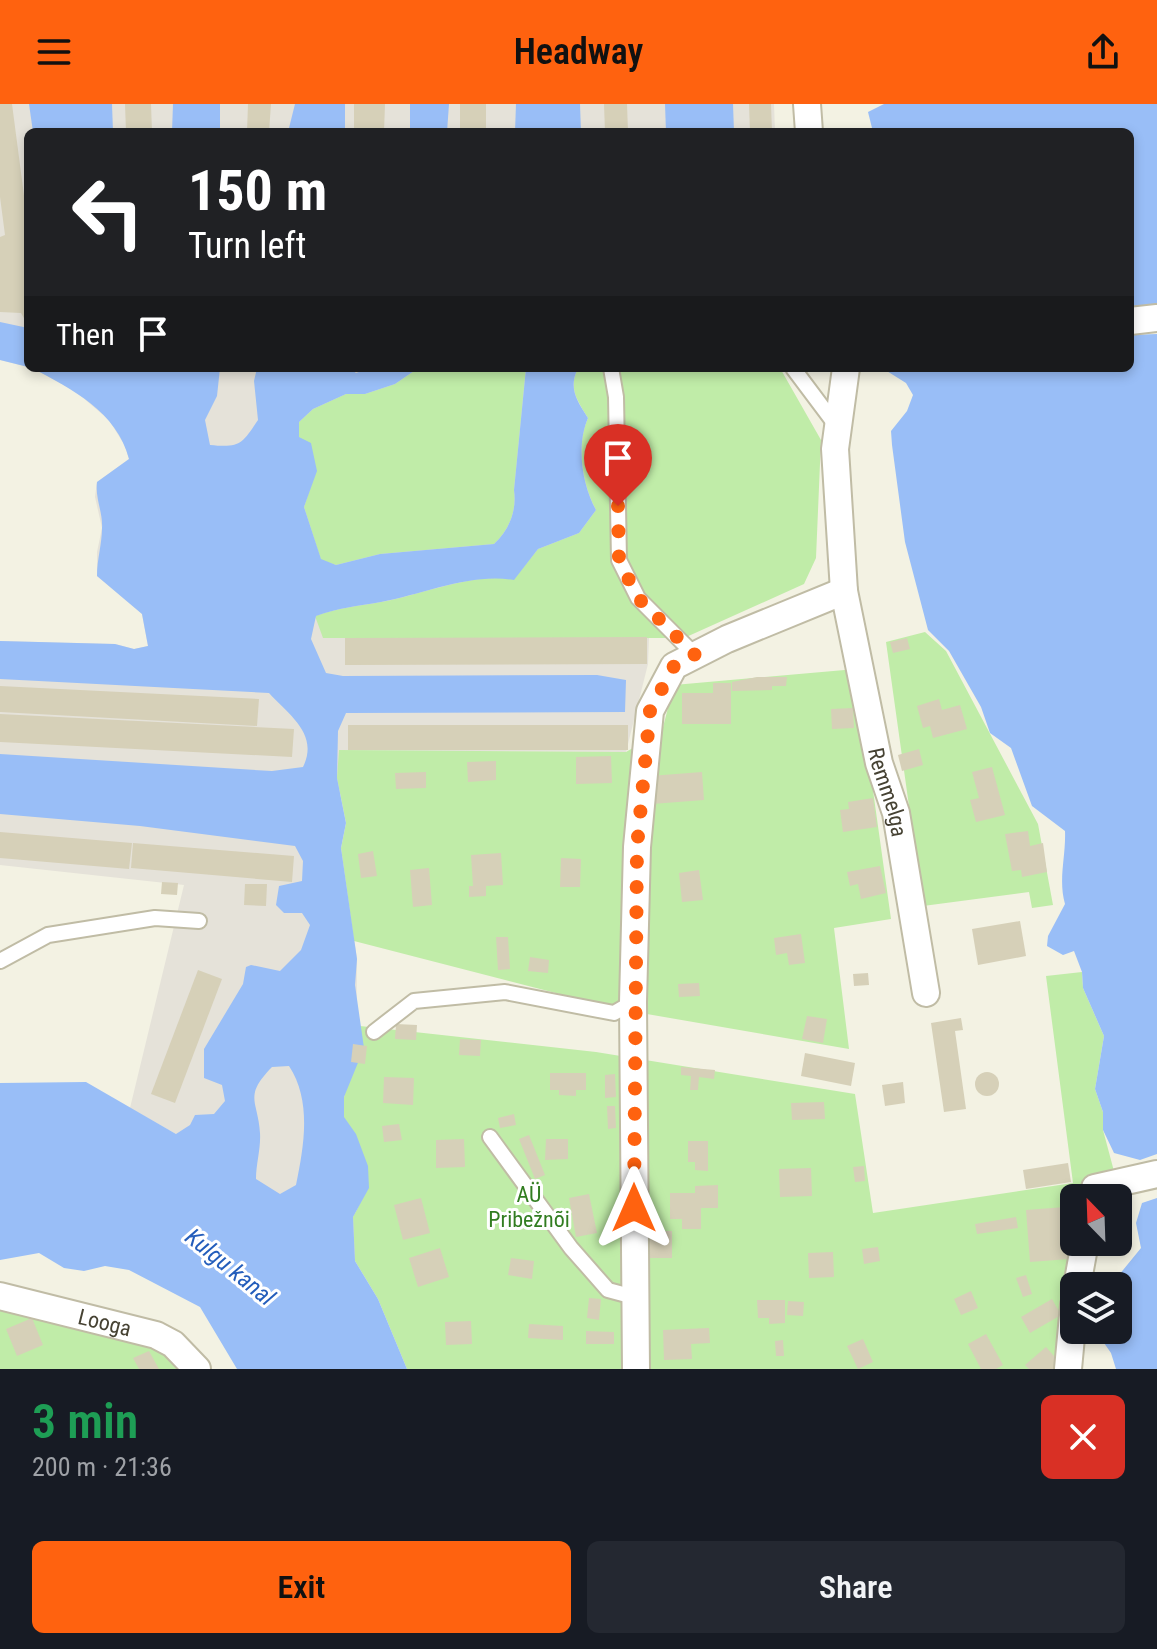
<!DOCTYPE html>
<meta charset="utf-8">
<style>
body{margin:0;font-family:"Roboto Condensed",sans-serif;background:#242831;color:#f1f3f6;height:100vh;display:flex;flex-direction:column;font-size:30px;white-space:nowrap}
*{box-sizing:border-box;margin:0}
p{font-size:26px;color:#9ea1a6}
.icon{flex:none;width:44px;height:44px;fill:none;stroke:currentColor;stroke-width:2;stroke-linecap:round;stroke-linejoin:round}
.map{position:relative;height:1265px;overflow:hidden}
.side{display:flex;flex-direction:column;background:#171b24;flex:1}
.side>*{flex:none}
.banner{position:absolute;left:24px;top:24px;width:1110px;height:244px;border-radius:12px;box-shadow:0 4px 12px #0003;background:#202124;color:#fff;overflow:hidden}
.needle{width:52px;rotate:337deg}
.tools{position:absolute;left:1060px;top:1080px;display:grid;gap:16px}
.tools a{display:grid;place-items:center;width:72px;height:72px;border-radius:12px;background:#171b24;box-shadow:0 4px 12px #0003;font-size:40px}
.pin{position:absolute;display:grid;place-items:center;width:68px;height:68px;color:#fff;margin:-82px -34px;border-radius:50% 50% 50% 0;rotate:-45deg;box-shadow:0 0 8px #0007}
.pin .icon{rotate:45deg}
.me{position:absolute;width:88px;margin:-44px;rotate:0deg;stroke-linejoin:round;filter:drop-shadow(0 0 6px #0008)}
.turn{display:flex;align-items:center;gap:28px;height:168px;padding:0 32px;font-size:36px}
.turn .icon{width:104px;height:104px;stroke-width:2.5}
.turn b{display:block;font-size:56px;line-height:68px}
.then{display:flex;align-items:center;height:76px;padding:0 32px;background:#0003;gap:16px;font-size:30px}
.round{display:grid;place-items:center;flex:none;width:84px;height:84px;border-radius:12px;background:#242831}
.headline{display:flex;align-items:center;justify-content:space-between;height:136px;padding:0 32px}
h1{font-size:48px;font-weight:600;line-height:60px;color:#1e9e55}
.primary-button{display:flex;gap:16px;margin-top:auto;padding:16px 32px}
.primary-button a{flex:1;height:92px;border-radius:12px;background:#ff620f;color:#111;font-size:32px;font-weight:600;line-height:92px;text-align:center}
.primary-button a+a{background:#242831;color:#f1f3f6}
header{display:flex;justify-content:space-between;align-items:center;height:104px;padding:0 32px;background:#ff620f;color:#111;font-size:36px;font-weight:600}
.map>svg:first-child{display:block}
</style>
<header><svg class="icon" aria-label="menu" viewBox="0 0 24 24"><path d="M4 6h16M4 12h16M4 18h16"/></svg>Headway<svg class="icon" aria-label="share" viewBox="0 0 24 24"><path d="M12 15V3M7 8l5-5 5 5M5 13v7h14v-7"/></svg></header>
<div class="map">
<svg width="1157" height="1265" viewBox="0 0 1157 1265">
<rect width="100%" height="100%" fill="#f3f2e3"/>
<g fill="#e5e2d9">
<path d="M0 0H774L775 28H28V263L0 256Z"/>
<path d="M32 264H578L572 276 649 534 648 560 626 648 339 647 341 744 357 855 355 1157 176 1030 130 1004 184 781 0 761V537L115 540 134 545 148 542 142 510 97 472V448L102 424 95 393 97 378 129 355 125 342 109 316 75 287Z"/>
</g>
<g fill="#c0eca8">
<path d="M434 264H526L514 386C517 407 509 426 494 440L380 450 336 461 321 456 304 403 316 367 299 333V318L313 305 346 290H365L395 280 414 267Z"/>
<path d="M578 264H780L821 336 816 454 804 480 684 534H323L315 512C338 504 358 502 381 498 425 490 470 469 514 475L538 445 579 429 596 406C582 380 576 341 588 314 577 296 568 284 578 264Z"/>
<path d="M925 528 946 547 1038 720 1053 801 1032 804 1029 788 923 802 886 538Z"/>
<path d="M856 565 891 815 834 824 849 945 618 905 354 837 341 744 346 719 337 674 339 646 626 648 662 627 674 581Z"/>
<path d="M1082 868 1083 884 1104 932 1095 985 1103 1008V1026L1115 1071 1094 1094H1074V1226H1085L1083 1251 1073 1265H407L378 1195 355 1157 353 1113 368 1084C359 1058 339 1023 344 994 349 963 366 957 360 922L596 948 855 990 873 1109 1073 1079 1046 872Z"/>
<path d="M0 1202 159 1245 184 1265H0Z"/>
</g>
<g fill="#99bef7" fill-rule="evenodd">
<path d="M29 0H112L113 28H33Z"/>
<path d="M173 0H220V28H172Z"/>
<path d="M295 0H345V28H288Z"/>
<path d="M410 0H449L447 28H410Z"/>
<path d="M516 0H580L581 28H515Z"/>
<path d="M665 0H733L734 28H666Z"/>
<path d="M884 0H1157V202L1130 203V28H873L868 8Z"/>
<path d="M0 218 28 224V263L0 256Z"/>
<path d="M1157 230V1050L1140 1056 1114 1049 1103 1026V1008L1095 985 1104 932 1083 884 1082 868 1074 847 1063 851 1047 842 1048 832 1065 800C1058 775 1066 753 1065 727L1032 702 1011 644 990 629 981 603 949 547 928 526 905 438 892 341 891 327 907 307 913 291 906 279 882 264H1130V231Z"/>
<path d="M32 264H220L217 292 205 316 210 341C240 344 242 340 258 316L254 277 257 264H350L356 269 371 264H434L414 267 395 280 365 290H346L313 305 299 318V333L311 339 317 367 304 403 321 455 336 461 380 450 494 440C509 426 517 407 514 386L526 264H578C568 285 577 296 588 314 576 342 582 380 596 406L579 429 538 445 514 476C470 469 425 490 381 498 358 502 338 504 316 512L311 535 326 569 343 572 597 571 626 576 625 608 346 609 338 627 337 674 346 719 341 744 357 855 355 881 364 944 344 993V1013L356 1030 368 1062 369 1084 353 1113 355 1157 378 1195 407 1265H237L200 1203 129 1166 105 1162 84 1167 64 1164 39 1149 0 1156V979L86 978 176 1030 190 1021 195 1011 214 1010 225 997 222 981 204 974V945L243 880 246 863 251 861 280 867 301 846 310 821 302 809H284L276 801 279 782 302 777 303 757 295 742 140 722 0 710V650L272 667 303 663C319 630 290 612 269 589L0 575V537L115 540 134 545 148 542 142 510 97 472C97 455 102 440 102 424 103 408 95 395 97 378L129 355C117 308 72 285 32 264ZM289 962C312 997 304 1042 296 1081L280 1090 256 1075C256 1060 261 1044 260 1029 258 996 243 993 272 963Z"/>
<path d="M1157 1094V1265H1116L1111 1249 1095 1226H1118V1182H1110L1141 1144 1136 1119 1142 1099Z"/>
</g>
<g fill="#d6d0b8">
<path d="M0 0H12L28 122V216H25L21 209 0 208V133L5 131 0 93Z"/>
<path d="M125 0H151L152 28H126Z"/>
<path d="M248 0H271L269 28H247Z"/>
<path d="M354 0H385L384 28H354Z"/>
<rect x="460" y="0" width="26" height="28"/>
<path d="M604 0H627L628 28H605Z"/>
<path d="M749 0H771L772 28H750Z"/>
<path d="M647 533V560L345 561V534Z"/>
<path d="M907 534 910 545 893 549 890 538Z"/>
<path d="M757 573H787L786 582H772V586L732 587V578Z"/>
<path d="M713 579H731V620H682V589H713Z"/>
<path d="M0 582 259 595 257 622 0 608Z"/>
<path d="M939 595 942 606 960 601 967 625 933 634 930 622 923 624 917 602Z"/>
<path d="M853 604 854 624 832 625 831 605Z"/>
<path d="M0 610 294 625 292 653 0 638Z"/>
<rect x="348" y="621" width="280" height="25"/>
<path d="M919 645 923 661 902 667 898 651Z"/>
<path d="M611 652 612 679 576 680V653Z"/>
<path d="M496 657V676L468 678 467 658Z"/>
<path d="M992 663 1005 711 976 718 970 696 979 694 972 668Z"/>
<path d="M426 668V684L396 685 395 669Z"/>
<path d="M702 668 704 696 652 700 650 672Z"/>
<path d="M873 694 877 723 843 728 840 706 849 705 848 698Z"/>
<path d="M1028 727 1030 742 1043 739 1047 768 1022 773 1021 766 1012 767 1005 730Z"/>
<path d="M0 728 132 739 129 765 0 754Z"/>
<path d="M133 739 294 752 292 778 131 764Z"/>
<path d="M373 747 377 772 361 774 358 750Z"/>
<path d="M501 749 503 781 486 782V792L469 793V782H473L471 751Z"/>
<path d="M561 754 581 755 580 783H560Z"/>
<path d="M880 762 886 789 861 795 858 780 850 782 847 768Z"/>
<path d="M429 764 432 801 413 803 410 766Z"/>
<path d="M699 766 703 796 682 798 679 769Z"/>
<path d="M162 778 178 779 177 791 161 790Z"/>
<path d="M245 780H267L266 802 244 801Z"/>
<path d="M1020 817 1026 852 978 861 972 825Z"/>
<path d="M801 830 805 859 789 861 787 849 776 851 774 834Z"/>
<path d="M496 833H508L510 865 498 866Z"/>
<path d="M530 853 549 856 548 869 528 867Z"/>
<path d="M198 866 222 875 175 999 151 990Z"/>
<path d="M868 869 869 881 854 882 853 870Z"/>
<path d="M699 879 700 892 679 893 678 880Z"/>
<path d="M807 912 827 915 823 939 802 935Z"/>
<path d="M961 914 963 926 955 927 966 1005 944 1008 931 919Z"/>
<path d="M396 920 417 921 416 936 395 935Z"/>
<path d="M460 935 481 936 480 952 459 951Z"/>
<path d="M353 940 367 942 365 960 351 958Z"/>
<path d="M805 949 855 959 851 982 801 972Z"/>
<path d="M681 963 715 966 714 975 699 973 698 986H690L691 972 681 971Z"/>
<circle cx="987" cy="980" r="12"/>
<path d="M550 969H586V986H576V992L559 991V986H550Z"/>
<path d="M615 970 616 993 605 994V971Z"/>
<path d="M384 973 414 974 413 1001 383 999Z"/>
<path d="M903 978 905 999 885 1002 882 981Z"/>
<path d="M824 998 825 1015 792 1016 791 999Z"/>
<path d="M607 1002H615L616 1024 608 1025Z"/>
<path d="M514 1010 516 1021 500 1024 498 1014Z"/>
<path d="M399 1020 402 1036 384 1038 382 1022Z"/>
<path d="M529 1031 545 1071 535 1075 519 1035Z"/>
<path d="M464 1035 465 1063 436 1064V1036Z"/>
<path d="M546 1035H568V1055L545 1056Z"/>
<path d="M688 1037H708V1067L695 1066V1058H688Z"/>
<path d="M1068 1059 1071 1078 1026 1085 1023 1066Z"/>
<path d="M864 1062 865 1077 855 1078 853 1063Z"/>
<path d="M811 1064 812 1092 780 1093 779 1065Z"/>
<path d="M718 1081V1104H701V1125H682V1115H670V1089H695V1082Z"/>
<path d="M589 1090 597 1129 576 1133 569 1094Z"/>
<path d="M421 1094 430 1129 403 1136 394 1101Z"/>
<path d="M1065 1103 1069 1155 1030 1158 1026 1106Z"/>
<path d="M1016 1113 1018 1124 977 1130 975 1120Z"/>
<path d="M650 1127H672V1154H649Z"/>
<path d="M878 1143 880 1157 864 1160 862 1145Z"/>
<path d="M440 1144 449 1173 418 1183 409 1154Z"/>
<path d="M833 1148 834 1173 809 1174 808 1149Z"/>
<path d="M511 1154 534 1157 532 1175 508 1171Z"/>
<path d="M1026 1171 1032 1190 1023 1193 1016 1174Z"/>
<path d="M971 1187 978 1204 961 1211 954 1195Z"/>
<path d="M589 1194 601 1195 599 1216 587 1214Z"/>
<path d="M1052 1195 1061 1211 1030 1229 1021 1213Z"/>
<path d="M757 1196H785V1219L769 1220V1214H758Z"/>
<path d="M788 1197 804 1198 803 1212 787 1211Z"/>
<path d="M32 1214 43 1241 17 1252 6 1225Z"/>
<path d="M471 1217 472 1240 446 1241 445 1218Z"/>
<path d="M529 1220 563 1222V1236L528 1234Z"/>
<path d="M709 1224 710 1239 691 1240 692 1255 664 1256 663 1226Z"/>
<path d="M586 1227 614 1228V1240H586Z"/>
<path d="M986 1230 1003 1261 996 1265H981L968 1240Z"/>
<path d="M863 1235 873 1258 858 1265 847 1242Z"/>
<path d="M783 1236 784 1252H776L775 1237Z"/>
<path d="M1046 1243 1061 1260 1056 1265H1029L1025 1261Z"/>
<path d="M149 1247 159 1265H139L133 1254Z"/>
</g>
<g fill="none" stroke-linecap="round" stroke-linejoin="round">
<defs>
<g id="service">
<path d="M611 264 616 293 619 456 638 494 695 551"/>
<path d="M793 264 838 324"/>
<path d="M0 857 48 831 155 814 199 817"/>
<path d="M374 928 414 897 505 888 614 909 633 898"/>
<path d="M490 1033 571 1144 608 1186 634 1193"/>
</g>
<g id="minor">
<path d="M807 0 809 28"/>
<path d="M1130 217 1157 214"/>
<path id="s1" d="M846 264 835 345 844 487 879 659 896 709 926 889"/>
<path d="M1093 1094 1095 1084 1157 1070"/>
<path d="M1077 1182 1085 1138"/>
<path id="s2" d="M0 1192 156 1231 173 1240 197 1265"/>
<path d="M636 1265 633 898 637 743 650 607 674 562 727 535 844 487"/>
<path d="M1068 1265 1074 1201"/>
</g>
</defs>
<use href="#service" stroke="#c0bca5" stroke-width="18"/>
<use href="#minor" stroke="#c0bca5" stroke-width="30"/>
<use href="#service" stroke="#fff" stroke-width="14"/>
<use href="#minor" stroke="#fff" stroke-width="26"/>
</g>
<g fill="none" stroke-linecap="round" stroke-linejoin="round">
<path stroke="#ff620f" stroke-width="14" stroke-dasharray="0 25.2" d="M618 402 619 456 638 494 695 551 674 562 650 607 637 743 634 1104"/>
</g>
<g text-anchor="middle" stroke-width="6" stroke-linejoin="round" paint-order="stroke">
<g font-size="22" fill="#464233" stroke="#fff">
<text dy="8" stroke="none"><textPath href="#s1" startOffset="430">Remmelga</textPath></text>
<text dy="8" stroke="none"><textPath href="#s2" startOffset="108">Looga</textPath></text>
</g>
<g font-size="22" fill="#327d21" stroke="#fff">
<text x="529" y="1098">AÜ<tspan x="529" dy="25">Pribežnõi</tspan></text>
</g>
<g font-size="24" font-style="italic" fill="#235dbb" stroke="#fff">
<text transform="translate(230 1163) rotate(39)" y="8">Kulgu kanal</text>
</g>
</g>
</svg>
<div class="tools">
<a><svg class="needle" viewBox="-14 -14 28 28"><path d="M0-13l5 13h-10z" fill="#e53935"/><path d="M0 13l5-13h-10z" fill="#9ea1a6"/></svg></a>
<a><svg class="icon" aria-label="layers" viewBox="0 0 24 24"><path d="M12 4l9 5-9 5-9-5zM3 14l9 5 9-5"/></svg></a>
</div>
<div class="pin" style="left:618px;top:402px;background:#d93025"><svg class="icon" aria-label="arrive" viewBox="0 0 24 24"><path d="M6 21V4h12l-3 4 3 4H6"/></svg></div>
<svg class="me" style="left:634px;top:1104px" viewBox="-20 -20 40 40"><path d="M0-17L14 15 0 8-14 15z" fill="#ff620f" stroke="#fff" stroke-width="4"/></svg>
<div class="banner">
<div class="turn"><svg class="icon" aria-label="left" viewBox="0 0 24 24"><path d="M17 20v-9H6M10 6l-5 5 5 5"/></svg><div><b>150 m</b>Turn left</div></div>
<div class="then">Then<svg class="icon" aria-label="arrive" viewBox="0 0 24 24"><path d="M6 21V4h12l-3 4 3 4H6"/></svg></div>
</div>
</div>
<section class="side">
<div class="headline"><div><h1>3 min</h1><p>200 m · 21:36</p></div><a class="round" style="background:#d93025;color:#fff"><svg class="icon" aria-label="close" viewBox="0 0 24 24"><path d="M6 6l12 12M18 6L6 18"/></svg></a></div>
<div class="primary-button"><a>Exit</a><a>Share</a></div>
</section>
